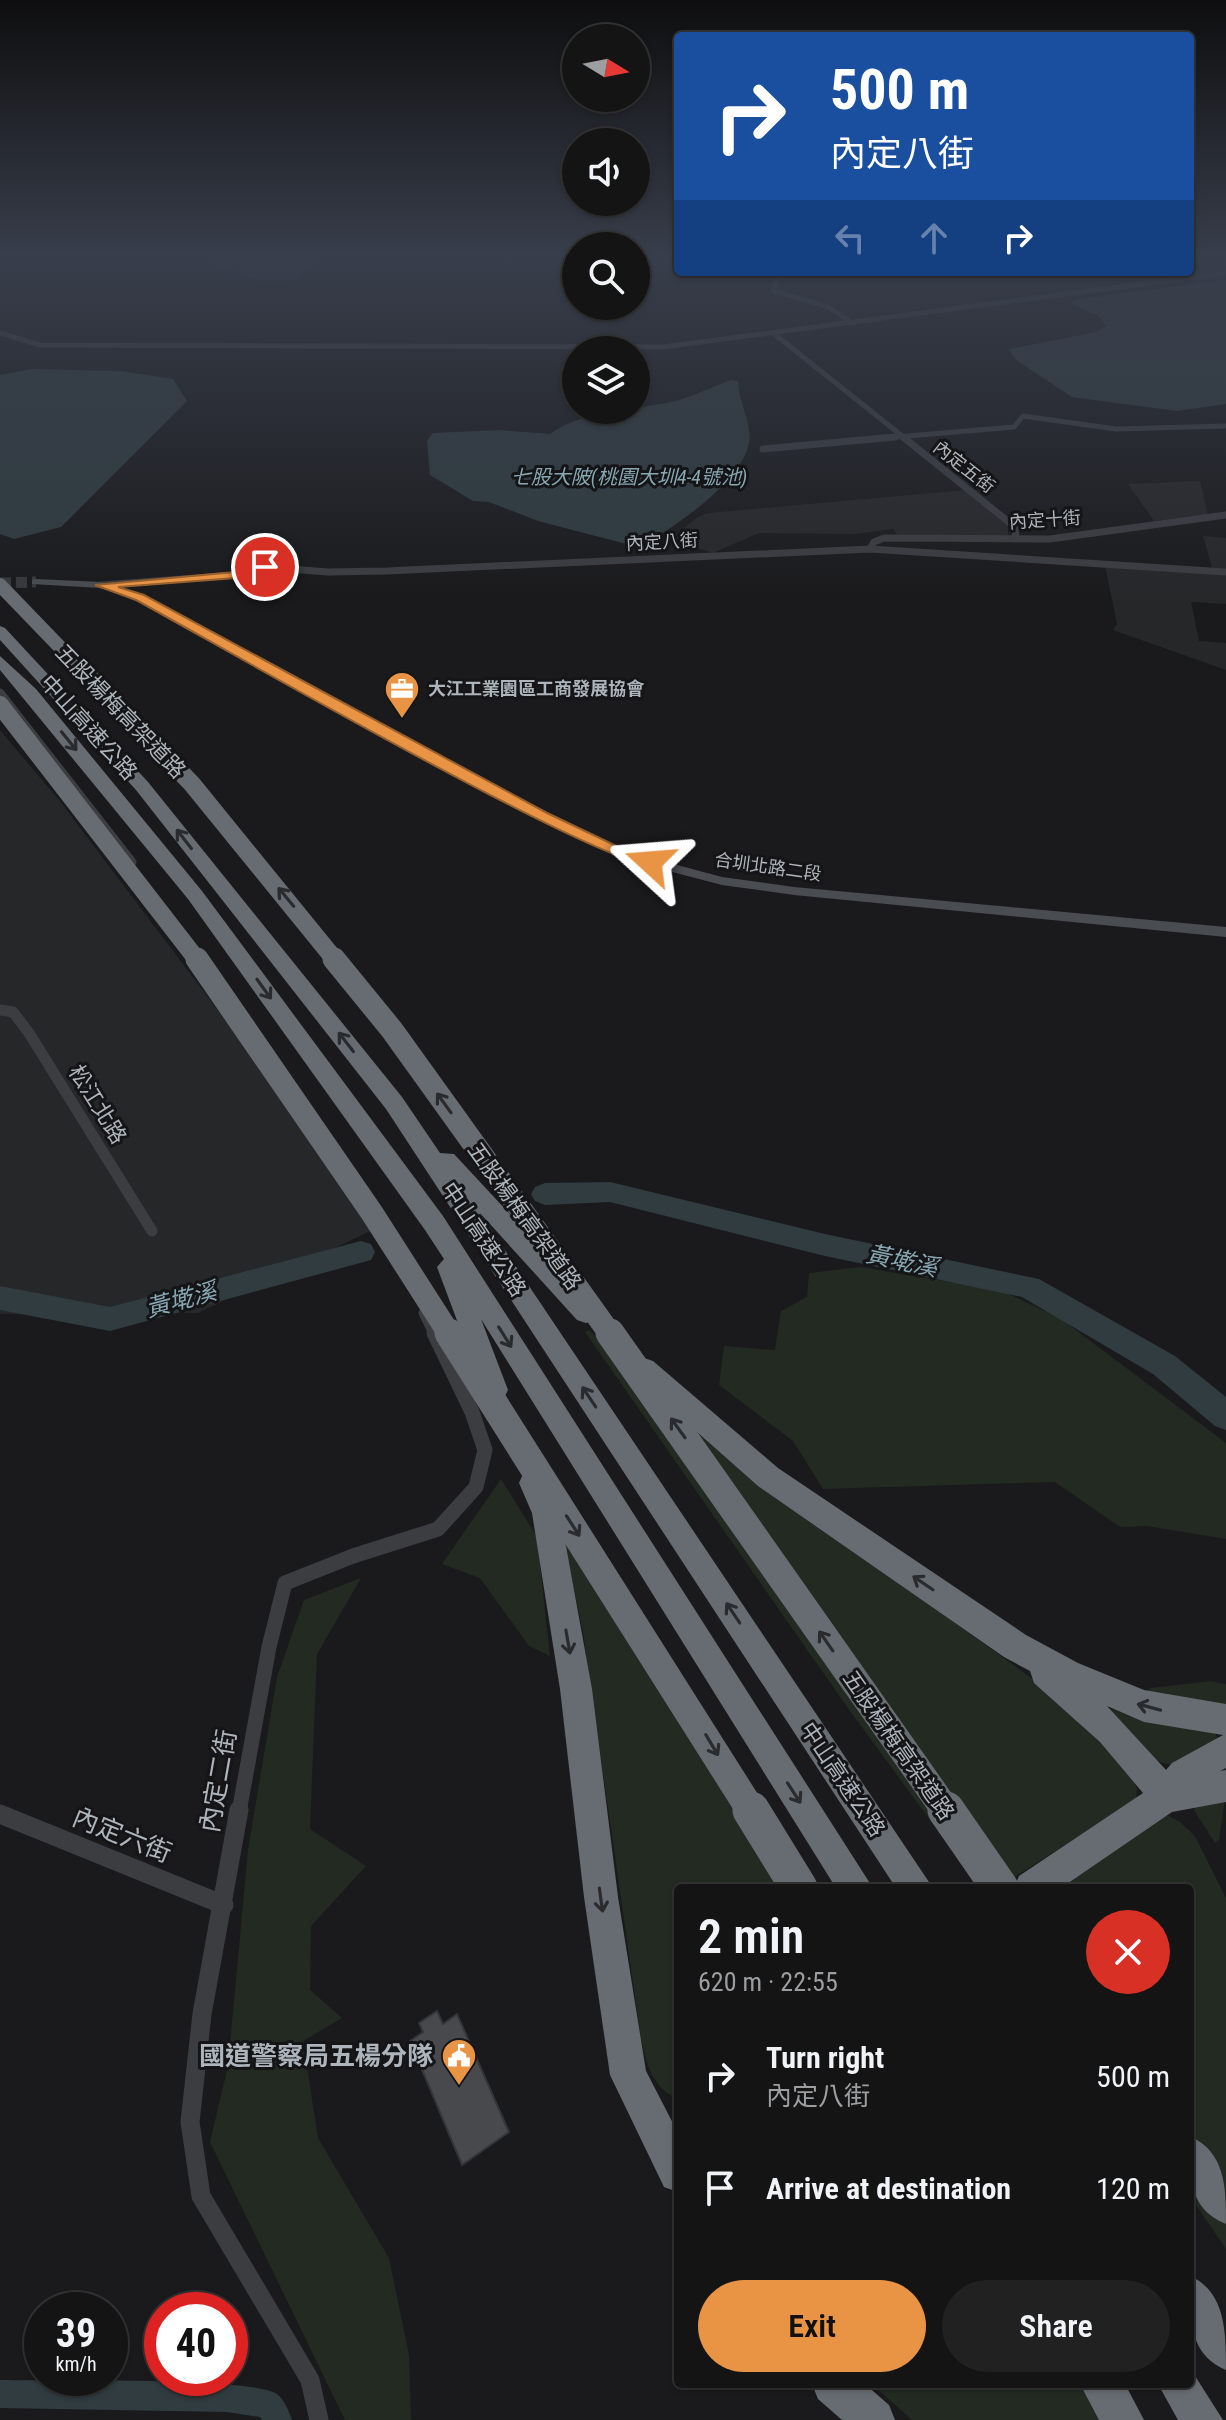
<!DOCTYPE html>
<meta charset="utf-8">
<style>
body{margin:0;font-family:"Roboto Condensed","Noto Sans TC",sans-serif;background:#212122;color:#f1f3f6;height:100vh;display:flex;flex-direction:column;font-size:30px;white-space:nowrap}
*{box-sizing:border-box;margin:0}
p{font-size:26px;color:#9d9ea0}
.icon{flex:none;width:44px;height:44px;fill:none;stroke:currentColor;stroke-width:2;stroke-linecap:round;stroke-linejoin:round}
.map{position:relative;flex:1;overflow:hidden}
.panel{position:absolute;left:674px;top:1884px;width:520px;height:504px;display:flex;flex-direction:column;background:#141415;border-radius:8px;box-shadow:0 2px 6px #0004,0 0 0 2px #333334}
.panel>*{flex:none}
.banner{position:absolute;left:674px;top:32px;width:520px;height:244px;border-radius:8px;box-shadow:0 2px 6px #0004,0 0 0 2px #333334;background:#1a4fa0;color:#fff;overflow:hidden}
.needle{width:52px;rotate:100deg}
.fabs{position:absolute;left:562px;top:24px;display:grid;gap:16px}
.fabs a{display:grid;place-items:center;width:88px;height:88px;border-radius:50%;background:#141415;box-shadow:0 2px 6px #0004,0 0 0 2px #333334;font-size:40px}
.speed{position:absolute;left:24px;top:2292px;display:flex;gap:16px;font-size:40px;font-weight:700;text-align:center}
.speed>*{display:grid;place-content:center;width:104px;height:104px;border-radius:50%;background:#141415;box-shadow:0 2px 6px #0004,0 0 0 2px #333334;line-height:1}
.speed small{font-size:20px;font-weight:400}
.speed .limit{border:12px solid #d22;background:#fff;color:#111}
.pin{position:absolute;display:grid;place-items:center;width:68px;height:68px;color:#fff;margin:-34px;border:4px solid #fff;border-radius:50%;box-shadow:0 2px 8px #0007}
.me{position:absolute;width:88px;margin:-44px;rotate:289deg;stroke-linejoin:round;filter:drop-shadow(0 0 6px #0008)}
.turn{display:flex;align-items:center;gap:28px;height:168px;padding:0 24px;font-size:36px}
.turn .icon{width:104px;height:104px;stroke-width:2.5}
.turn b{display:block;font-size:56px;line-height:68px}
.lanes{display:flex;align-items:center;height:76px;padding:0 24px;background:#0003;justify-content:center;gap:40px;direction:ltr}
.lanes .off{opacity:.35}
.round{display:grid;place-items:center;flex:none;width:84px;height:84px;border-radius:42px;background:#212122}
.summary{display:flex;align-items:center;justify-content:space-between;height:136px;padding:0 24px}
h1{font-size:48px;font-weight:600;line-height:60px}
.button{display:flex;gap:16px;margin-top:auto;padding:16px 24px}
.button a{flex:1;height:92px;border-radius:48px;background:#e99345;color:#111;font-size:32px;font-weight:600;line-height:92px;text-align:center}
.button a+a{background:#212122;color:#f1f3f6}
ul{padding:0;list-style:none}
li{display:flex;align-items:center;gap:24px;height:112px;padding:0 24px}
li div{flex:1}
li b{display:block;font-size:30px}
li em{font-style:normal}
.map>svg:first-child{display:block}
</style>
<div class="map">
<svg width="1226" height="2420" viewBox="0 0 1226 2420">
<rect width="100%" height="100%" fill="#1a1a1c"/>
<g fill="#262729">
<path d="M1200 481 1208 515 1154 521 1128 484Z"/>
<path d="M966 490 1008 523V536L899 537 893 529 855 534 759 533 713 553 670 539 698 517 708 513Z"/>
<path d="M1203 536 1226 538V572L1213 571Z"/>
<path d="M1105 566 1226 575V604L1191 602 1199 641 1226 643V670L1113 630 1117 624Z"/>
<path d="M0 730 59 800 381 1226 198 1313 0 1314Z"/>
</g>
<g fill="#222a22">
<path d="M861 1267 1002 1291 1060 1318 1226 1443V1539L1147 1526 1120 1527 1055 1482 823 1489 793 1441 719 1385 724 1346 775 1350 781 1311 807 1297 809 1273Z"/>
<path d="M589 1330 780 1498 1079 1712 1131 1765 1137 1790 1136 1800 997 1888H980L850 1711 585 1332Z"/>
<path d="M501 1479 537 1537 550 1656 529 1646 480 1578 442 1564Z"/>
<path d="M561 1527 786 1888H678V2099C651 2087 647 2064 641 2038L583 1632Z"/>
<path d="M361 1578 317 1654 310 1829 366 1866 311 1926 310 1990 342 2018 303 2041 318 2138 389 2258 409 2355 411 2420H345L210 2142 228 2066 248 1850 277 1677 304 1600Z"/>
<path d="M1211 1681 1226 1684V1711L1141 1694 1151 1688Z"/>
<path d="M1108 1708 1154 1723 1215 1733 1218 1739C1206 1746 1187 1762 1174 1764 1146 1767 1123 1726 1108 1708Z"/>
<path d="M1226 1793 1219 1840 1215 1843 1194 1810 1196 1805Z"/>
<path d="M1159 1816H1169L1180 1822 1195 1836 1226 1898V2249L1190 2196V1888H1058Z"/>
<path d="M872 2384H1091L1113 2420H912Z"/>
</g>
<g fill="#303c40">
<path d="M205 259H318L293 280 260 281Z"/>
<path d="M1226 280V404L1177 411 1072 397 1015 359 1009 349 1096 332 1106 326 1099 316 1071 304 1074 300Z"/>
<path d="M32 369 120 371 173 379 187 401 61 527 14 539 0 534V375Z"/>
<path d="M731 380 738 381C738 401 752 422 749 442 743 482 670 531 638 547L538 521 489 502 473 501 430 475 427 441 433 433 499 430 550 434C583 410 634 410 671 402 692 397 712 387 731 380Z"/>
</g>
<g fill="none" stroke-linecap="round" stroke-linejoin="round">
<path fill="#303c40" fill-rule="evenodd" d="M0 2380C41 2381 255 2377 277 2394 284 2399 289 2412 292 2420H262L260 2417 227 2412 0 2408Z"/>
<g fill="#303c40" fill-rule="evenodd">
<path d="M610 1182 825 1234 1039 1279 1175 1356 1226 1397V1430L1215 1426 1153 1374 1022 1297 825 1256 610 1202 545 1205 535 1201 531 1194 535 1187 545 1183Z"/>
<path d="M361 1241 371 1244 375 1252 371 1260 110 1331 0 1310V1286L110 1307Z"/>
</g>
</g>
<path fill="#47494c" stroke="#343538" stroke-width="2" d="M437 2011 443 2024 457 2014 509 2132 462 2165 410 2041 423 2032 419 2023Z"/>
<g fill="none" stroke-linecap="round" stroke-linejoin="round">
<path stroke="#37393c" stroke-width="11" stroke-dasharray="11 5" stroke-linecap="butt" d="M0 583 36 582"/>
<g stroke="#3b3d41" stroke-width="5">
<path d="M780 272 773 291 826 306 853 323"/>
<path d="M0 333 40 345 663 347 1226 273"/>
<path d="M773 333 906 439"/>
<path d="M872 439 1014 427 1023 416 1116 429 1226 426"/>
</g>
<g stroke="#3b3d41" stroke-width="7">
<path d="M903 437 1015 527 1016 539"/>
<path d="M763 449 895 437"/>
<path d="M870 549 874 542 884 538 1050 539 1226 515"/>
<path d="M101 585 236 575 265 567 328 572 386 571 870 549 1226 572"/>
</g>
<path stroke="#3b3d41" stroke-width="9" d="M0 693 132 862"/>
<g stroke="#3b3d41" stroke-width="11">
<path d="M0 1010 13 1012 29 1033 152 1231"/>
<path d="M424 1313 435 1335"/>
</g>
<path stroke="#3b3d41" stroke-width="15" d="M239 1812 269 1647 285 1583 353 1556 438 1529 476 1487 485 1450 472 1412 434 1333"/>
<g stroke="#3b3d41" stroke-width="19">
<path d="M239 1810 202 2014 190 2122 201 2196 310 2380 319 2420"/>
<path d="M0 1814 224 1905"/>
</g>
<path fill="#494c51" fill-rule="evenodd" d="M36 579 101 582 144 595 501 789 629 852 722 877 794 887 1226 927V937L794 895 722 885 619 858 491 795 136 599 100 588 32 584V580Z"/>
<g fill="#676c72" fill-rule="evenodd">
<path d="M0 626 5 628 148 782 402 1097 440 1153 454 1154 595 1306 599 1313 595 1320 586 1323 577 1320 480 1213 933 1888H896L386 1109 136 790 0 640Z"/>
<path d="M0 656 36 689 202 891 443 1216 873 1888H836L481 1319 508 1390 504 1398 495 1401 486 1398 437 1267 444 1259 425 1230 188 899 0 670Z"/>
<path d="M644 1358 653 1361 778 1468 1026 1635 1078 1663 1144 1690 1226 1704V1768L1220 1771 1226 1770V1802L1172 1812 1061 1888H1014L1019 1876 1143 1793 1100 1742 1034 1683 1030 1671 1004 1657 758 1486 635 1377 631 1369 635 1361ZM1107 1706 1144 1722 1223 1735 1172 1763 1166 1770Z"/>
<path d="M533 1470 543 1474 560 1513 592 1689 618 1897 646 2071 678 2133V2192L664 2187 610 2075 584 1897 560 1689 532 1513 519 1483 523 1474Z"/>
<path d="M1190 2136C1226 2153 1226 2188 1226 2224 1186 2208 1190 2172 1190 2136Z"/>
<path d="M1190 2276C1226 2292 1226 2333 1226 2370 1186 2353 1190 2313 1190 2276Z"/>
<path d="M1190 2368 1223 2420H1178L1158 2384H1190Z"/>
<path d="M812 2384H865L889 2405 895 2420H842L818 2399Z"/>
<path d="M1080 2384H1125L1144 2420H1099Z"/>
</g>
<path stroke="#676c72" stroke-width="14" d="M0 585 81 669"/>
<g stroke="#676c72" stroke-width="18">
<path d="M79 667 192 784 336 961"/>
<path d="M0 705 198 961"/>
</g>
<g stroke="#676c72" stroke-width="23">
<path d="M197 959 372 1213 450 1335"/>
<path d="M334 959 392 1030 611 1335"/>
</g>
<g stroke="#676c72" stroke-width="29">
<path d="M449 1333 752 1812"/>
<path d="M610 1333 947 1812"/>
</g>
<g stroke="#676c72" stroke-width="37">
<path d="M751 1810 799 1888"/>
<path d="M946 1810 1000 1888"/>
</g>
</g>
<defs><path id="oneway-shaft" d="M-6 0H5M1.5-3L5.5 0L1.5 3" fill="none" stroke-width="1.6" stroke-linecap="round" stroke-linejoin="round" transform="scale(2)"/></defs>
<g stroke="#2a2b2e">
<use href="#oneway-shaft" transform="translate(69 741) rotate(51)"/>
<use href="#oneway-shaft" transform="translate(184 839) rotate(-128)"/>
<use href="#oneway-shaft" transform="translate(286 897) rotate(-130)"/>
<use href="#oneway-shaft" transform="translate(264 989) rotate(54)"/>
<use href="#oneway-shaft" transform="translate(346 1042) rotate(-128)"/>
<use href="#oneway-shaft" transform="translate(444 1103) rotate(-126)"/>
<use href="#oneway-shaft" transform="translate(505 1337) rotate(58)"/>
<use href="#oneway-shaft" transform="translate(589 1397) rotate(-124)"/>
<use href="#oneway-shaft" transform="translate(678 1428) rotate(-126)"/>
<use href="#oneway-shaft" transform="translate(573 1526) rotate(57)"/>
<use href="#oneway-shaft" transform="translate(923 1583) rotate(-146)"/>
<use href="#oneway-shaft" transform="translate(733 1613) rotate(-124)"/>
<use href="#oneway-shaft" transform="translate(826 1641) rotate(-125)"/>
<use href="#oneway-shaft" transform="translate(568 1642) rotate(80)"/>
<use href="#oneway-shaft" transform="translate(1149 1707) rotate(-165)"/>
<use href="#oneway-shaft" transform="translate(712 1745) rotate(59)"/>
<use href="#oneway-shaft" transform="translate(794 1793) rotate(57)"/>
<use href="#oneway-shaft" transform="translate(601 1900) rotate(82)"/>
</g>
<linearGradient id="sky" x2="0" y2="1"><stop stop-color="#0e0e0f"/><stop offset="0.43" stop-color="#383e4b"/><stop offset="1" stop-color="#383e4b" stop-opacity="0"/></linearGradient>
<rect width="1226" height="598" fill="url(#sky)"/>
<path fill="#e99345" stroke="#97602d" stroke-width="2" d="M265 564 269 569 236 578 118 587 144 595 547 813 629 852 655 859V865C610 873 205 637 136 600L95 585 235 572Z"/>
<defs>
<symbol id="office-pin" viewBox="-11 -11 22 30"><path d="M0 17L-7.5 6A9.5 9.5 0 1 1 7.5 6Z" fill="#e99345" stroke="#151517"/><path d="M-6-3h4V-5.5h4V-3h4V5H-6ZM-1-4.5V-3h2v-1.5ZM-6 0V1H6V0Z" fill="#fff"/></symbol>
<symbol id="civic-pin" viewBox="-11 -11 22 30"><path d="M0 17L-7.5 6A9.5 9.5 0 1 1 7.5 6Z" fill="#e99345" stroke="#151517"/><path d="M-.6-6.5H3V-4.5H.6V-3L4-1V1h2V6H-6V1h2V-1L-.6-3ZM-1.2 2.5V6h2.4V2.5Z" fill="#fff"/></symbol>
</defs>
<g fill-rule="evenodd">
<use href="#office-pin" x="382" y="669" width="40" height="54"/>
<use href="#civic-pin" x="439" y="2036" width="40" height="54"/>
</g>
<g text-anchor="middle" stroke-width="6" stroke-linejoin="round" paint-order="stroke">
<g font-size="18" fill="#adb4bb" stroke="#151517">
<text transform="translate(964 467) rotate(38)" y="6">內定五街</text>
<text transform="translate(1045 520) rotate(-4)" y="6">內定十街</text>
<text transform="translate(662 542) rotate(-3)" y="6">內定八街</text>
<text transform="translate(768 867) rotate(8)" y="6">合圳北路二段</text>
</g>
<g font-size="18" font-weight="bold" fill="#adb4bb" stroke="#151517" text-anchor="start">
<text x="428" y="695">大江工業園區工商發展協會</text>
</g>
<g font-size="20" font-style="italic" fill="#87a7b3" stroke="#151517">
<text x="629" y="484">七股大陂(桃園大圳4-4號池)</text>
</g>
<g font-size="22" fill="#adb4bb" stroke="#151517">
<text transform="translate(121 711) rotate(46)" y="8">五股楊梅高架道路</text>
<text transform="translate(89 727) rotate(48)" y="8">中山高速公路</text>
<text transform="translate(98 1104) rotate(58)" y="8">松江北路</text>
<text transform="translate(525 1216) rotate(54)" y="8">五股楊梅高架道路</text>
<text transform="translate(484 1239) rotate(56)" y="8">中山高速公路</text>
<text transform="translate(899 1745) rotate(55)" y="8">五股楊梅高架道路</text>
<text transform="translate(843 1779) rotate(56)" y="8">中山高速公路</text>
</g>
<g font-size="24" font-style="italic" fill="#87a7b3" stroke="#151517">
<text transform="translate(902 1261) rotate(12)" y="8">黃墘溪</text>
<text transform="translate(181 1300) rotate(-15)" y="8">黃墘溪</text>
</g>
<g font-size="26" fill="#adb4bb" stroke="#151517">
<text transform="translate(218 1781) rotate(-80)" y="9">內定二街</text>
<text transform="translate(122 1835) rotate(22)" y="9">內定六街</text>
</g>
<g font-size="26" font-weight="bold" fill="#adb4bb" stroke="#151517" text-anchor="end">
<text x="433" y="2065">國道警察局五楊分隊</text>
</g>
</g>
</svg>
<div class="fabs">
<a><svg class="needle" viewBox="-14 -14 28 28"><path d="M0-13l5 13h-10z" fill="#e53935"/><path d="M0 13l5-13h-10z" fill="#9d9ea0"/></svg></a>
<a><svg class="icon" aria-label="sound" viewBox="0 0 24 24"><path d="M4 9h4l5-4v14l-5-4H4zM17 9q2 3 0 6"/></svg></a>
<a><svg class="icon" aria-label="search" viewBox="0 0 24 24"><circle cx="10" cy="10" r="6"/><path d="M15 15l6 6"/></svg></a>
<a><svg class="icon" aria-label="layers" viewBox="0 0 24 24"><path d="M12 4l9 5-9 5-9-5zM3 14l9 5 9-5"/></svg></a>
</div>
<div class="speed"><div>39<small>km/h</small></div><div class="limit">40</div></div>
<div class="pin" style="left:265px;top:567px;background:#d93025"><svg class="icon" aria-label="arrive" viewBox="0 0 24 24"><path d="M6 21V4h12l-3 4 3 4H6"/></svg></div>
<svg class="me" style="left:650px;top:862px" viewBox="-20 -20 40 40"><path d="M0-17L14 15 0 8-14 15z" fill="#e99345" stroke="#fff" stroke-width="4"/></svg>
<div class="banner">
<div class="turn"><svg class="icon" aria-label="right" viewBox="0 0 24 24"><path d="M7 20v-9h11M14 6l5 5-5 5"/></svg><div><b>500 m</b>內定八街</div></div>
<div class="lanes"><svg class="icon off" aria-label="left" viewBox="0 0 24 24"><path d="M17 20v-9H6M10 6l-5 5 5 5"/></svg><svg class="icon off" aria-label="ahead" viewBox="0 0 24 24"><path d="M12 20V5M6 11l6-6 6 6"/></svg><svg class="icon" aria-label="right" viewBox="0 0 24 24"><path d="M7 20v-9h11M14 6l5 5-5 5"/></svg></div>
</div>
<section class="panel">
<div class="summary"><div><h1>2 min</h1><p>620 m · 22:55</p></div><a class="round" style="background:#d93025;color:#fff"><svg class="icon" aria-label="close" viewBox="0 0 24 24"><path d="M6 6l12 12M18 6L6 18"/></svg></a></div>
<ul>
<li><svg class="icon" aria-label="right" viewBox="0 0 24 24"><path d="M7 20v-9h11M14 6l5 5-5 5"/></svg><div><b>Turn right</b><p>內定八街</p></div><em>500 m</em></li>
<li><svg class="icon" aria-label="arrive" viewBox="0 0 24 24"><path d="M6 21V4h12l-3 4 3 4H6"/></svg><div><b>Arrive at destination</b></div><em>120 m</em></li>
</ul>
<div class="button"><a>Exit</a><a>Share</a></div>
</section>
</div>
